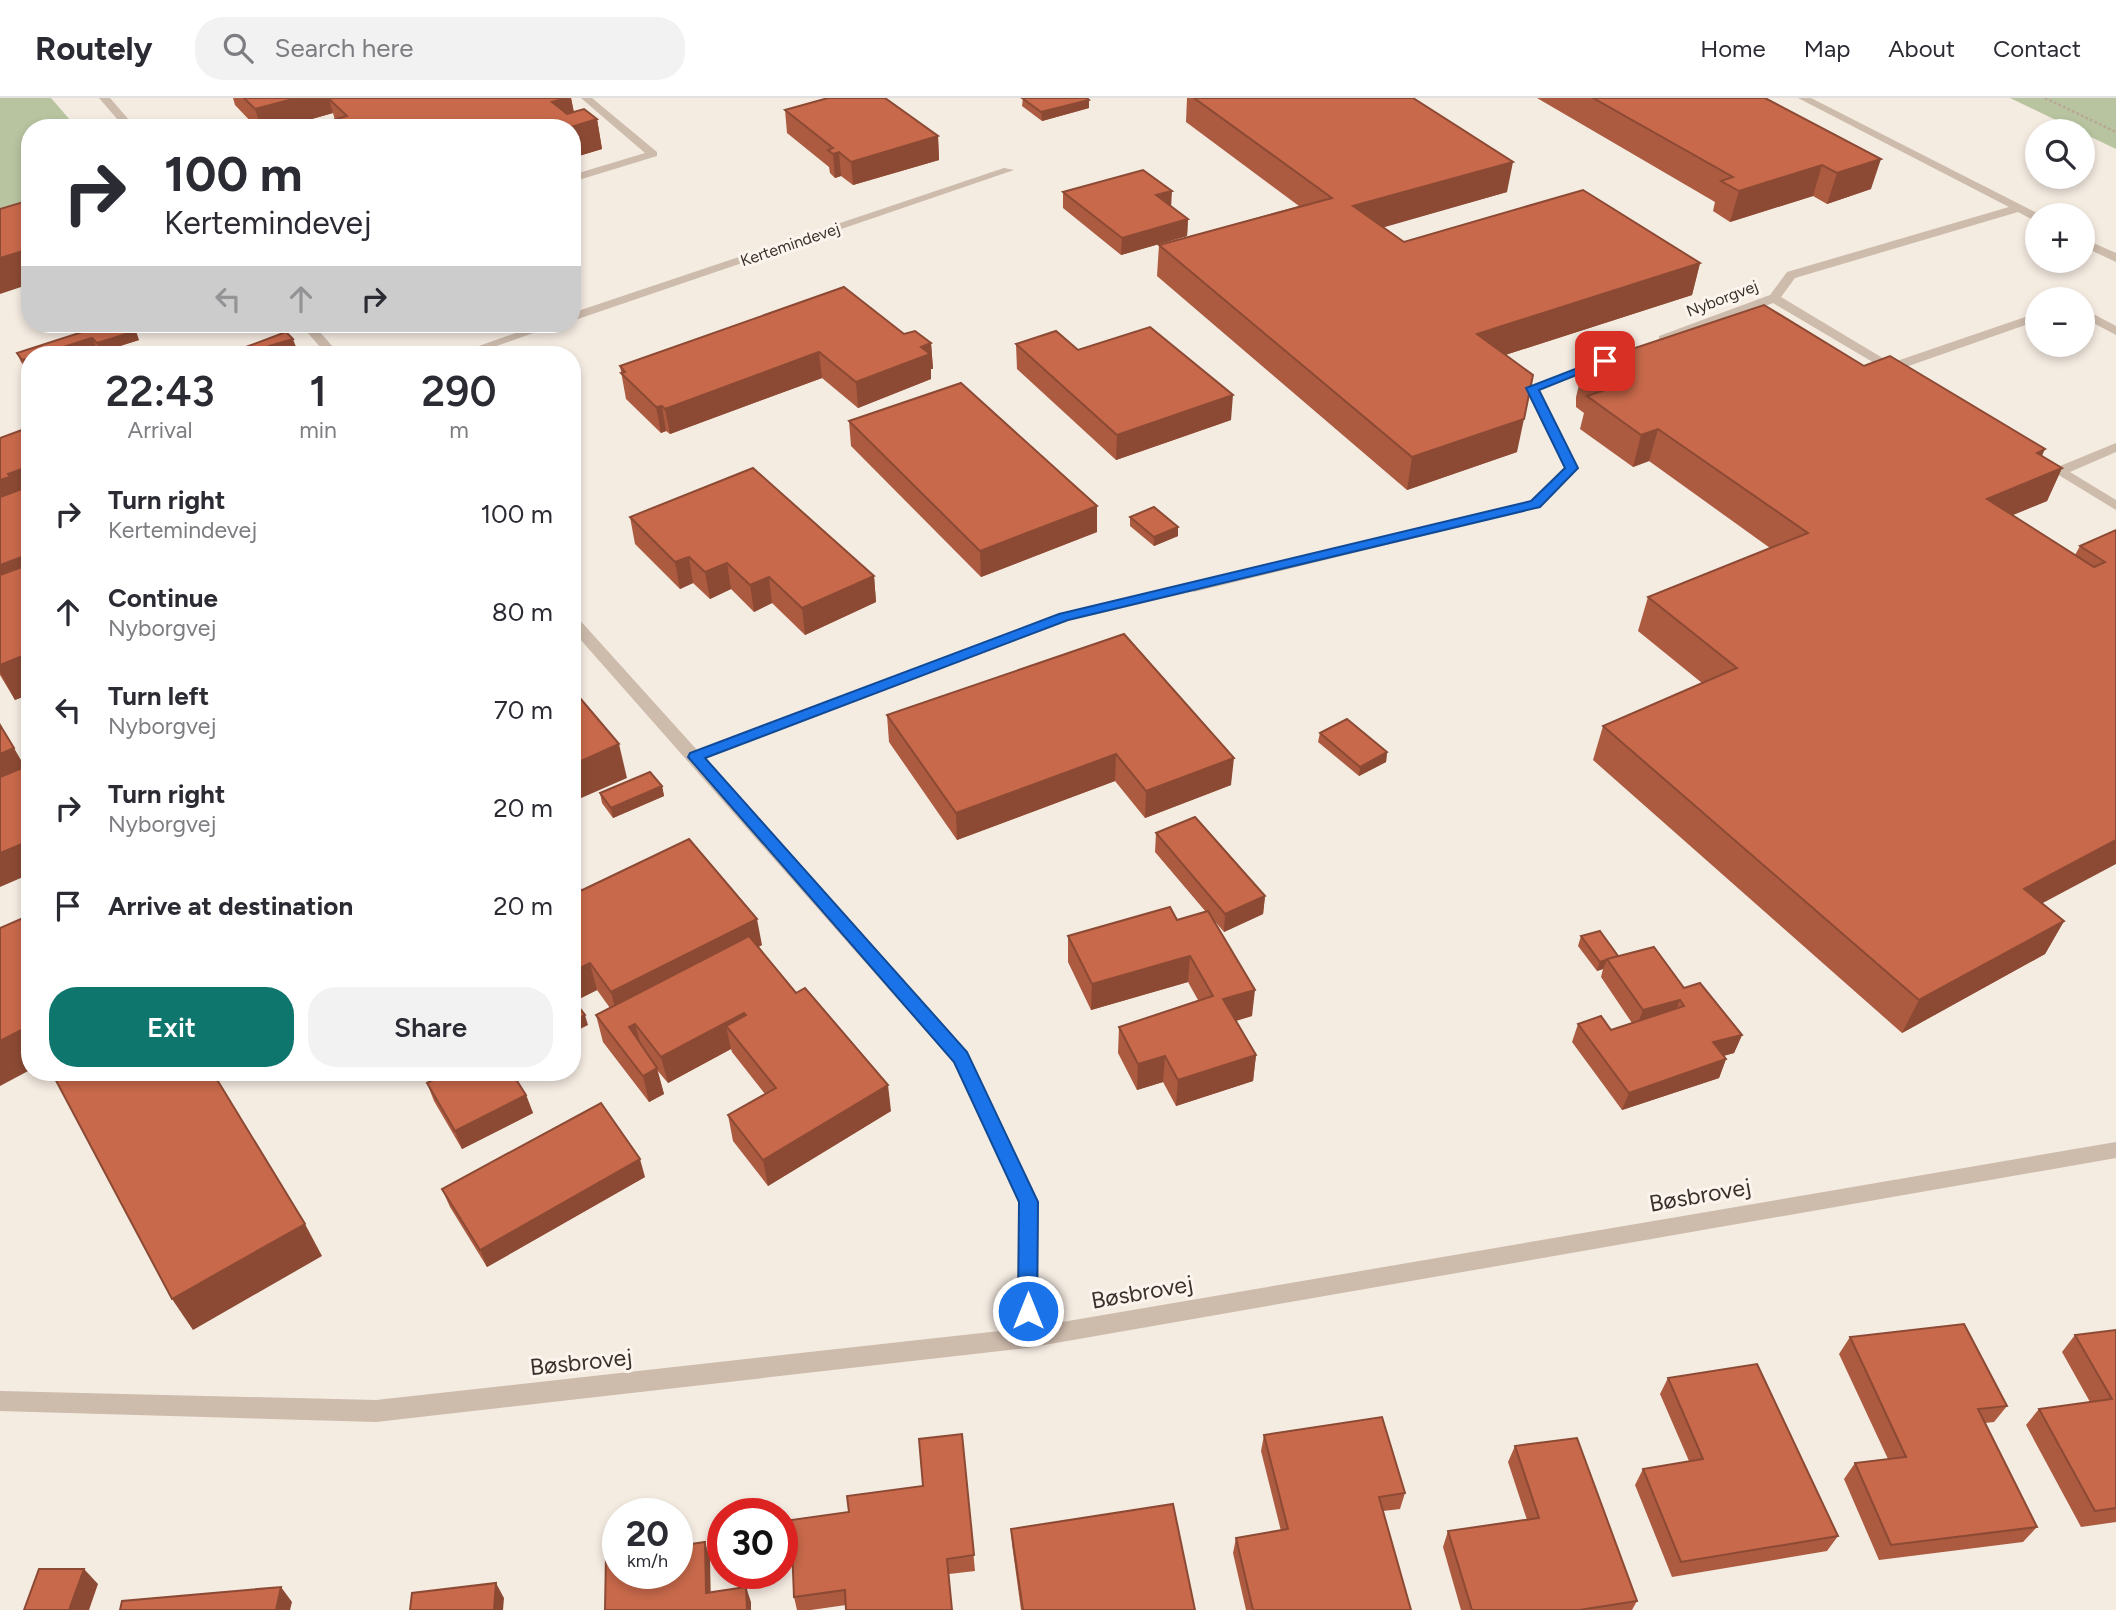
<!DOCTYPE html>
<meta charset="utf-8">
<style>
body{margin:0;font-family:Figtree,sans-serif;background:#f2f2f3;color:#2b2b33;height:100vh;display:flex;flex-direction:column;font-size:26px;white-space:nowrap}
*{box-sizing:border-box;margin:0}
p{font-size:23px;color:#7c7c81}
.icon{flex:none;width:38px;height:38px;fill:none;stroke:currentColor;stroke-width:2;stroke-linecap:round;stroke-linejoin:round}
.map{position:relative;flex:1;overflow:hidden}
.side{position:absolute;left:21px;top:248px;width:560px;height:735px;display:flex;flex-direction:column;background:#fff;border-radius:28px;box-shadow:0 4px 10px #0003}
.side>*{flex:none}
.banner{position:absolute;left:21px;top:21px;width:560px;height:214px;border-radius:28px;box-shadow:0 4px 10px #0003;background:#fff;color:#2b2b33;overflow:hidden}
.fabs{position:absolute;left:2025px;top:21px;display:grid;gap:14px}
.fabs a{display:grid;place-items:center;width:70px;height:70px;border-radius:50%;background:#fff;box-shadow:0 4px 10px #0003;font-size:35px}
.speed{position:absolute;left:602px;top:1400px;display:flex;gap:14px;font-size:35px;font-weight:700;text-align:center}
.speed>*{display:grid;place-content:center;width:91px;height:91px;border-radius:50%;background:#fff;box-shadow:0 4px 10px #0003;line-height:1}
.speed small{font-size:18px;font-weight:400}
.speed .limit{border:10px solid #d22;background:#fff;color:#111}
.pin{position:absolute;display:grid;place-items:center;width:60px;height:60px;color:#fff;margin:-30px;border-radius:14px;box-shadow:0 4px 10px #0006}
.me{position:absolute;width:77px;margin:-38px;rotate:0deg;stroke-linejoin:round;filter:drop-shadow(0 0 5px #0008)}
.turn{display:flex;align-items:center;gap:24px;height:147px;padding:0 28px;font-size:32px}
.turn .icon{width:91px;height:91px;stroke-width:2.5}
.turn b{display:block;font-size:49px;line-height:60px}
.lanes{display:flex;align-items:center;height:66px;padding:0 28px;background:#0003;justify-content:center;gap:35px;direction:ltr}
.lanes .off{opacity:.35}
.eta{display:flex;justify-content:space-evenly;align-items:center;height:119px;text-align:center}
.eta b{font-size:42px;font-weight:600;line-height:49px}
.primary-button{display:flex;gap:14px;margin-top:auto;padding:14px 28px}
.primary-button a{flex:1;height:80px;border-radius:28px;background:#0f766e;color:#fff;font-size:28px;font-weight:600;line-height:80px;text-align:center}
.primary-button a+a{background:#f2f2f3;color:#2b2b33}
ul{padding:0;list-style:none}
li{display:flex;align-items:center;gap:21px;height:98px;padding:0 28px}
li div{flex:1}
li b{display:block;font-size:26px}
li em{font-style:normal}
header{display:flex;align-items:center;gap:42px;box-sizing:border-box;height:98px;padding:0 35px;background:#fff;border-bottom:2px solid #e1e1e2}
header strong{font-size:33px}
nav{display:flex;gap:38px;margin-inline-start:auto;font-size:24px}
.search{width:490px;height:63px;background:#f2f2f3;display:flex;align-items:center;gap:18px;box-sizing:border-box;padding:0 24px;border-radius:28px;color:#7c7c81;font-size:26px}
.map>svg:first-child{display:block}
</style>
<header>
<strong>Routely</strong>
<div class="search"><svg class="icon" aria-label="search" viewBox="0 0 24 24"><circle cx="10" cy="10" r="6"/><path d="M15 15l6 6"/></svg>Search here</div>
<nav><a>Home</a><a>Map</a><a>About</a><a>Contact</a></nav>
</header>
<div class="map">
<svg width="2116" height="1512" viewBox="0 0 2116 1512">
<rect width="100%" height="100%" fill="#f4ebe1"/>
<g fill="#b8c4a0">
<path d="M0 0H51L77 30H30V118L0 127Z"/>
<path d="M2010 0H2116V51Z"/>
</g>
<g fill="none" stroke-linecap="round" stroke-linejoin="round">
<path stroke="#b9a596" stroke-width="2.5" stroke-dasharray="2.5 2.5" stroke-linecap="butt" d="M2045 0 2116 34"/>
<g fill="#cdbbac" fill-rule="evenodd">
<path d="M581 0H592L657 54V58L572 84V77L645 55Z"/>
<path d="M1798 0H1811L2041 117H2037V124L2018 114 1795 180 1781 199 1891 265 2037 215V223L1900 271 1905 275 1898 279 1773 205 1669 244H1659V238L1770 197 1787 174 2009 109Z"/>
<path d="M2082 140 2116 155V164L2082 148Z"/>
<path d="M2082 210 2116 228V237L2082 219Z"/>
<path d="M1605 259 1611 263 1610 266 1539 292 1578 370 1541 409 1194 494 1186 489 1194 484 1531 403 1564 369 1525 290Z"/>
<path d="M2116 345V354L2070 374 2116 402V412L2034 362 2041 358 2060 368Z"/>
</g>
<g fill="#cdbbac" fill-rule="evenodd">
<path d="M99 0H110L136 30H125Z"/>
<path d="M1004 70 1014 72 572 223V215Z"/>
<path d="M300 226H313L340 257H327Z"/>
<path d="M541 226H559L471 257H453Z"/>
<path d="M1194 484 1202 489 1199 492 1068 523 705 661 967 954 1039 1104 1038 1240 1035 1247 1027 1250 1019 1247 1016 1240 1019 1104 953 964 572 532V517L577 519 697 652 1059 516Z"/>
</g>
<path fill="#cdbbac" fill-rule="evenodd" d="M2116 1044V1060L1027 1250 376 1324 0 1313V1293L376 1302 1027 1230Z"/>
</g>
<g fill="#ac5a40">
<path d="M233 0H571L574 14 597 21 602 51 572 60V30L335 22 333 15 280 30H257L235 7Z"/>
<path d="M1023 0 1089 10 1042 23 1022 8Z"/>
<path d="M1187 0H1413L1507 94 1383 129 1404 144 1700 165 1692 197 1505 257 1517 354 1407 392 1157 178 1159 147 1299 108 1186 24Z"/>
<path d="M1537 0H1765L1871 91 1827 106 1813 98 1730 124 1713 113 1715 104Z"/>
<path d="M785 12 938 38 939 62 853 87 841 78 835 80 830 75 829 69 787 35Z"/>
<path d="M1063 94 1171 109 1188 121 1187 138 1121 157 1063 110Z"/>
<path d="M107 226 139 242 101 254 96 249 26 271 21 264 17 255Z"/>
<path d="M904 236 931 245 933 271H931V281L858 310 822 280 670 336 666 333 661 335 626 301 620 268Z"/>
<path d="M1016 246 1078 252 1231 322 1116 362 1017 271Z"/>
<path d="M1584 267 1864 268 2042 358 2062 370 2047 403 2012 417 2075 457 2080 448 2116 432 2042 805 2064 823 2045 856 1902 935 1593 662 1603 628 1702 585 1638 533 1648 499 1770 450 1649 363 1633 369 1580 331 1584 315 1576 309V299Z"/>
<path d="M849 323 1097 434 981 479 851 348Z"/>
<path d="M30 329V596L15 602 0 577V340Z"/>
<path d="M630 419 874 478 876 504 805 537 772 505 754 514 731 491 710 501 693 485 680 491 635 446Z"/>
<path d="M1130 419 1178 429V438L1154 448 1130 428Z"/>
<path d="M1124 536 1231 687 1145 720 1115 683 957 742 889 644 887 617Z"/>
<path d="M1320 635 1387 654 1386 664 1359 678 1318 644Z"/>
<path d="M662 688 664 698 613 720 602 705 600 695Z"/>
<path d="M1156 735 1265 798 1263 816 1224 834 1213 821 1252 918 1236 923 1256 957 1253 983 1176 1008 1163 984 1137 992 1118 955 1119 929 1198 902 1188 884 1091 912 1068 864V838L1177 822 1206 814 1155 754Z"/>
<path d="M572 783 581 792 762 847 758 849 891 1013 768 1088 733 1043 728 1017 765 996 732 954 731 951 668 985 657 972 664 996 649 1004 603 944 596 917 610 910 597 892 575 903 572 900Z"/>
<path d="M1581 838 1618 858 1684 890 1742 937 1734 955 1724 958 1726 961 1719 980 1622 1012 1572 944 1578 926 1611 932 1632 925 1601 879 1603 871 1597 873 1578 848Z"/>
<path d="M444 975H512L526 997 533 1015 462 1051 434 1003 427 985 445 976Z"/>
<path d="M645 1079 487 1169 450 1109 442 1091Z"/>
<path d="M2116 1232V1424L2081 1429 2026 1327 2039 1311 2090 1304 2062 1254 2075 1237Z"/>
<path d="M1850 1239 2007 1308 1994 1324 1985 1325 2037 1429 2023 1444 1879 1462 1844 1381 1855 1365 1888 1361 1839 1256Z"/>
<path d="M1668 1280 1838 1438 1827 1453 1672 1479 1635 1387 1643 1371 1689 1363 1660 1296Z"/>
<path d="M962 1336 975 1473 949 1476 846 1507 811 1512H797L794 1499 849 1414 923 1388Z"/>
<path d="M1264 1337 1405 1395 1400 1411 1383 1413 1411 1512H1246L1233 1455 1236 1440 1281 1433 1261 1353Z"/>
<path d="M1515 1348 1637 1503 1632 1512H1461L1443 1449 1448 1433 1527 1422 1508 1364Z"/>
<path d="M1011 1431 1195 1512H1021L1012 1446Z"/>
</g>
<g fill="#8c4a34">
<path d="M297 0H389L329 1 333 15 280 30H261L255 11Z"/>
<path d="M566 0H571L576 27 597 21 602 51 572 60V30H557L552 4Z"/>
<path d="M1089 2V10L1042 23 1041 14Z"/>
<path d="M938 38 939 62 853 87 851 64Z"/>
<path d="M839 54 841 78 835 80 833 56Z"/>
<path d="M1881 61 1871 91 1827 106 1837 75Z"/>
<path d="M1513 64 1507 94 1350 139 1353 108Z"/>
<path d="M1822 67 1813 98 1730 124 1739 93Z"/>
<path d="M1172 93 1171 110 1156 97Z"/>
<path d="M1188 121 1187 138 1121 157 1122 140Z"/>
<path d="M30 151V186L0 196V160Z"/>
<path d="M1700 165 1692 197 1471 268 1477 236Z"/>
<path d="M136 233 139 242 101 254 97 245Z"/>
<path d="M92 240 96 249 70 257H38Z"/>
<path d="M293 241 299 257H272L269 248Z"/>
<path d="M931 245 933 271H931V281L858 310 856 284 921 249Z"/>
<path d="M819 254 822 280 670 336 665 311Z"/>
<path d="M30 260V270L26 271 22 262Z"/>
<path d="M1233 297 1231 322 1116 362 1117 337Z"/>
<path d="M662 308 666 333 661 335 656 309Z"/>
<path d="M1524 321 1517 354 1407 392 1412 359Z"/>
<path d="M1658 331 1649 363 1633 369 1641 337Z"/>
<path d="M2045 351 2031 383 2062 370 2047 403 1972 434 1987 401 2037 355Z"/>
<path d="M30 368V398L0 413V382L8 376Z"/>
<path d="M1097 408V434L981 479 980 453Z"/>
<path d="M1178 429V438L1154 448V439Z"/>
<path d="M30 456V487L0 499V467Z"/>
<path d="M689 459 693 485 680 491 675 464Z"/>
<path d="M727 465 731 491 710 501 705 474Z"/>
<path d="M874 478 876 504 805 537 802 510Z"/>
<path d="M769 479 772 505 754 514 750 487Z"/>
<path d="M30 555V596L15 602 0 574V567Z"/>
<path d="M619 646 627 680 572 704V667Z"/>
<path d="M14 650 29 676 0 689V656Z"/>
<path d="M1387 654 1386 664 1359 678 1360 669Z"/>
<path d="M1116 656 1115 683 957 742 956 715Z"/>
<path d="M1234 660 1231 687 1145 720 1146 693Z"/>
<path d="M662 688 664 698 613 720 611 710Z"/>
<path d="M2116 742V766L2005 825 2024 791Z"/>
<path d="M29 743 30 744V776L0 789V755Z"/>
<path d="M1265 798 1263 816 1224 834 1225 816Z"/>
<path d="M757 821 762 847 618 921 611 894Z"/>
<path d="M2064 823 2045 856 1902 935 1919 902Z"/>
<path d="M1190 858 1188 884 1091 912 1092 886Z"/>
<path d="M1607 862 1603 871 1597 873 1600 864Z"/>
<path d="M590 865 597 892 575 903 572 896V874Z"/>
<path d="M1255 892 1252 918 1220 927 1223 901Z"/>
<path d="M1680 902 1673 920 1636 930 1643 912Z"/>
<path d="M744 915 749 941 726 928 731 951 668 985 661 959Z"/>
<path d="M585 917 588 927 572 935V924Z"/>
<path d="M635 926 642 952 629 929Z"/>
<path d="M27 929 30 933V972L0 988V943Z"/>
<path d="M1742 937 1734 955 1706 962 1713 944Z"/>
<path d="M1256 957 1253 983 1176 1008 1178 982Z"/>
<path d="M1165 958 1163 984 1137 992 1138 966Z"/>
<path d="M1726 961 1719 980 1622 1012 1629 995Z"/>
<path d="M657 970 664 996 649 1004 643 978Z"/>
<path d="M888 987 891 1013 768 1088 763 1062Z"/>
<path d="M526 997 533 1015 462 1051 455 1033Z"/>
<path d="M640 1061 645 1079 487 1169 480 1152Z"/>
<path d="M305 1126 322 1158 193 1232 172 1201Z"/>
<path d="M705 1444 710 1460 711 1510 706 1495Z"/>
<path d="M84 1471 98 1486 89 1512H69Z"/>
<path d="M496 1485 504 1500 503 1512H494Z"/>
<path d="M281 1489 292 1504 290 1512H276Z"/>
<path d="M746 1489 751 1504V1512H747Z"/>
</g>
<g fill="#c8694b" stroke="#8c4a34" stroke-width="2">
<path d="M244 0H297L255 11Z"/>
<path d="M333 0H566L552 4 567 16 584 11 597 21 568 30H306L347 18 329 1Z"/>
<path d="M828 0H885L938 38 851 64 839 54 833 56 828 52 833 50 785 12Z"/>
<path d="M1022 0H1087L1089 2 1041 14Z"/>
<path d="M1194 0H1413L1513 64 1353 108 1404 144 1583 92 1700 165 1477 236 1533 277 1524 321 1412 359 1159 147 1332 100Z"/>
<path d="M1593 0H1765L1881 61 1837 75 1822 67 1739 93 1721 83 1733 79Z"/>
<path d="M1143 72 1172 93 1156 97 1188 121 1122 140 1063 94Z"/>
<path d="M30 102V151L0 160V111Z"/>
<path d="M844 189 904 236 915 233 931 245 921 249 930 256 856 284 819 254 665 311 662 308 656 309 621 275 625 274 620 268Z"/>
<path d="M1764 207 1864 268 1890 258 2045 351 2037 355 2062 370 1987 401 2094 469 2105 464 2080 448 2116 432V742L2024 791 2064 823 1919 902 1603 628 1737 570 1648 499 1808 435 1658 331 1641 337 1587 298 1605 292 1583 277 1584 267Z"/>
<path d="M107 226H129L136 233 97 245 92 240 38 257H30V260L22 262 17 255Z"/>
<path d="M1150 229 1233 297 1117 337 1016 246 1056 233 1078 252Z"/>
<path d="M286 234 293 241 269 248 278 257H241L251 254 246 249Z"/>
<path d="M961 285 1097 408 980 453 849 323Z"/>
<path d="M30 329V368L8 376 10 379 0 382V340Z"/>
<path d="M753 370 874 478 802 510 769 479 750 487 727 465 705 474 689 459 675 464 630 419Z"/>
<path d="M30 388V456L0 467V399Z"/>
<path d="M1154 409 1178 429 1154 439 1130 419Z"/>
<path d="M30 466V555L0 567V477Z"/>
<path d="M1124 536 1234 660 1146 693 1116 656 956 715 887 617Z"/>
<path d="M574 593 619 646 572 667V594Z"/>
<path d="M1347 621 1387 654 1360 669 1320 635Z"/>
<path d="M0 627 14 650 0 656Z"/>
<path d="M27 668 30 672V744L29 743 0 755V679Z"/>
<path d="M650 674 662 688 611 710 600 695Z"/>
<path d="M1195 719 1265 798 1225 816 1156 735Z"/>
<path d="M689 741 757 821 611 894 590 865 572 874V797Z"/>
<path d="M573 782 581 792 572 797V783Z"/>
<path d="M1170 809 1177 822 1208 813 1255 892 1223 901 1256 957 1178 982 1165 958 1138 966 1119 929 1213 898 1190 858 1092 886 1068 838Z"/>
<path d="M30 817V934L27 929 0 943V830Z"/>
<path d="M1600 833 1618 858 1600 864 1581 838Z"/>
<path d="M749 838 796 895 805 890 888 987 763 1062 728 1017 776 990 726 928 746 917 744 915 661 959 635 926 629 929 657 970 643 978 596 917Z"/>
<path d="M1654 849 1684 890 1700 885 1742 937 1713 944 1726 961 1629 995 1578 926 1601 918 1611 932 1684 908 1680 902 1643 912 1607 861Z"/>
<path d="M572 900 585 917 572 924Z"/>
<path d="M52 975H213L305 1126 172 1201Z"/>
<path d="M447 975H512L526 997 455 1033 427 985Z"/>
<path d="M601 1005 640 1061 480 1152 442 1091Z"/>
<path d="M1964 1226 2007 1308 1978 1311 2037 1429 1891 1447 1855 1365 1906 1359 1850 1239Z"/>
<path d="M2116 1232V1410L2095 1413 2039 1311 2112 1301 2075 1237Z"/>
<path d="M1757 1266 1838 1438 1681 1464 1643 1371 1703 1361 1668 1280Z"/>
<path d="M1382 1319 1405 1395 1379 1399 1411 1512H1253L1236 1440 1288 1431 1264 1337Z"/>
<path d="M962 1336 974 1457 947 1461 952 1512H846L845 1492 794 1499 791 1422 849 1414 847 1398 923 1388 919 1341Z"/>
<path d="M1577 1340 1637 1503 1579 1512H1472L1448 1433 1539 1420 1515 1348Z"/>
<path d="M1173 1406 1195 1512H1023L1011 1431Z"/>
<path d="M705 1444 706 1495 746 1489 747 1512H605L606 1458 618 1457V1475H677V1448Z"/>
<path d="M39 1471H84L69 1512H24Z"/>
<path d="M496 1485 494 1512H410L412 1495Z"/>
<path d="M281 1489 276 1512H120L122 1503Z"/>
</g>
<path fill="#1a73e8" stroke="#114b97" stroke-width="2" d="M1601 261 1611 263 1539 292 1578 370 1540 409 1068 522 705 660 967 954 1038 1104 1037 1213 1035 1219 1028 1222 1021 1219 1018 1213 1019 1104 954 964 688 659 690 655 1059 516 1531 403 1565 370 1526 290Z"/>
<g text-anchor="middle" stroke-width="6" stroke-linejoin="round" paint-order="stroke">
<g font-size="16" fill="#3b302b" stroke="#fbf5ee">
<text transform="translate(790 146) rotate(-19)" y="6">Kertemindevej</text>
<text transform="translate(1722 200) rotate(-21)" y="6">Nyborgvej</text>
</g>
<g font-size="23" fill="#3b302b" stroke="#fbf5ee">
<text transform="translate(1700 1097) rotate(-10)" y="8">Bøsbrovej</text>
<text transform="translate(1142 1194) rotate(-10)" y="8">Bøsbrovej</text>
<text transform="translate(581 1264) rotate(-6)" y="8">Bøsbrovej</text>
</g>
</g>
</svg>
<div class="fabs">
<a><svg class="icon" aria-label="search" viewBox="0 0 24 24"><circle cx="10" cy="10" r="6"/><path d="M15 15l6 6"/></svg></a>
<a>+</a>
<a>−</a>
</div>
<div class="speed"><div>20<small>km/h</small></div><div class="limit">30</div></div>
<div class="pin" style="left:1605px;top:263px;background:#d93025"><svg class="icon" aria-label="arrive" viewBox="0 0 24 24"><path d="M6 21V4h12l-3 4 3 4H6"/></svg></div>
<svg class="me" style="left:1028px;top:1213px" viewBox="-20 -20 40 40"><circle r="17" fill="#1a73e8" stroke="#fff" stroke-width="3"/><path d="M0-11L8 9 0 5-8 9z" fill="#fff"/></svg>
<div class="banner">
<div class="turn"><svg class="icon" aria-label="right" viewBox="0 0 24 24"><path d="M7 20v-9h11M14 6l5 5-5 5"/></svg><div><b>100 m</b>Kertemindevej</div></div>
<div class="lanes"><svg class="icon off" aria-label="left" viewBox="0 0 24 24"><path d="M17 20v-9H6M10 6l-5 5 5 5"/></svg><svg class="icon off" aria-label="ahead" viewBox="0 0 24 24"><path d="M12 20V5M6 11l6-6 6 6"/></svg><svg class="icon" aria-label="right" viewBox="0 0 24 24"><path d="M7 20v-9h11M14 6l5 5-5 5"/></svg></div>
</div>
<section class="side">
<div class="eta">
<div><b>22:43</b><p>Arrival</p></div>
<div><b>1</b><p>min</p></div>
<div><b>290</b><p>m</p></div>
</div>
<ul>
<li><svg class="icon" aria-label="right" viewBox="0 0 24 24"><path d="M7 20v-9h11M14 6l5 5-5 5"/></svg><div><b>Turn right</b><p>Kertemindevej</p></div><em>100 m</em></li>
<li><svg class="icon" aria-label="ahead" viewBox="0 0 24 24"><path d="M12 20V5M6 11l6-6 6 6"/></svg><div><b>Continue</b><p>Nyborgvej</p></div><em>80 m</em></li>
<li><svg class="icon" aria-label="left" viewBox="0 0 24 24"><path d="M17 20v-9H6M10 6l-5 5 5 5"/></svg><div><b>Turn left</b><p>Nyborgvej</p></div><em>70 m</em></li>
<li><svg class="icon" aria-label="right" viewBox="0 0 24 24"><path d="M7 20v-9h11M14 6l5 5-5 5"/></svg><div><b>Turn right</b><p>Nyborgvej</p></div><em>20 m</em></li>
<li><svg class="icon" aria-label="arrive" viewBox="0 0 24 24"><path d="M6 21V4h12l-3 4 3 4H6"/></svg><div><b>Arrive at destination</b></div><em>20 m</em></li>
</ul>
<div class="primary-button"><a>Exit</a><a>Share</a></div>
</section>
</div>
